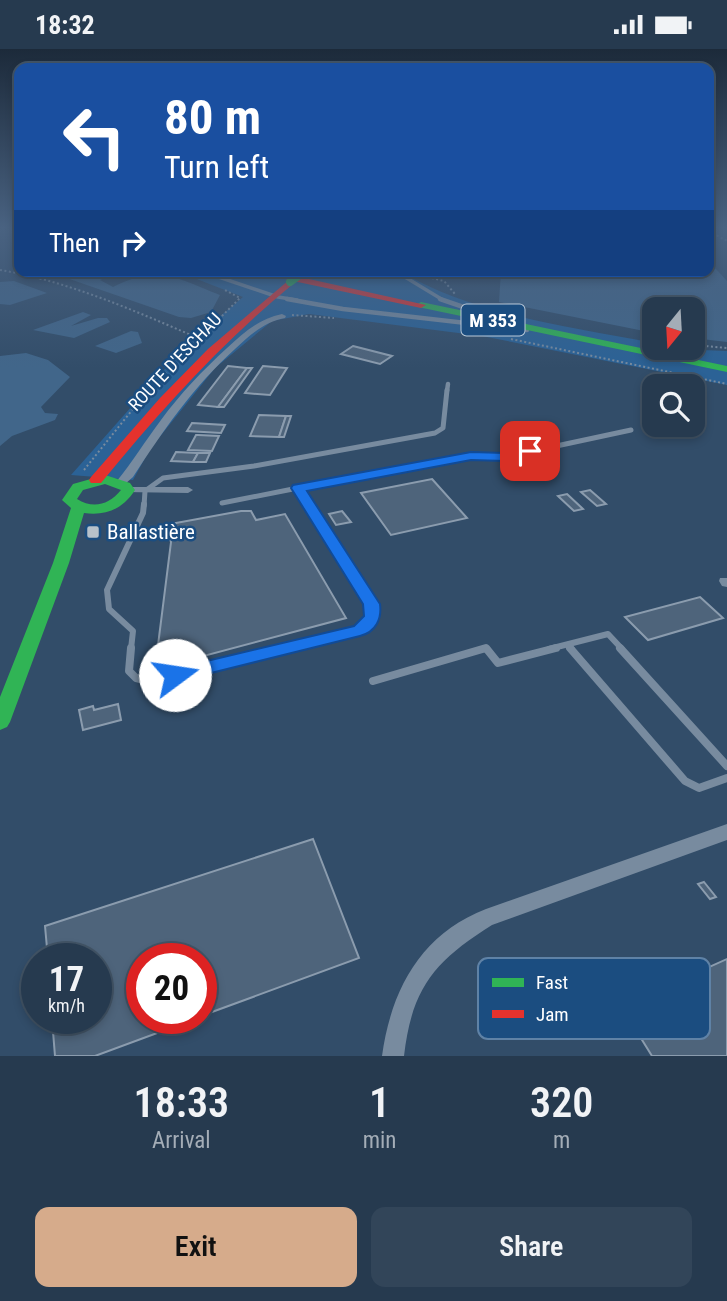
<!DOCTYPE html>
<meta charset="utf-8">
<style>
body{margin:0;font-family:"Roboto Condensed",sans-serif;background:#324559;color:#f1f3f6;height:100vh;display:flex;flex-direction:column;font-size:26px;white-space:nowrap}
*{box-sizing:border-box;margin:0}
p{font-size:23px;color:#a4adb7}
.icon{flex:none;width:38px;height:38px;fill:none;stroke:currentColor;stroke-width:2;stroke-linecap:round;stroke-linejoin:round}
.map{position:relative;height:1007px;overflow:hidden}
.drawer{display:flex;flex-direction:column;background:#263a4f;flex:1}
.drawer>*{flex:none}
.guide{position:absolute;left:14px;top:14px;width:700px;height:214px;border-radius:14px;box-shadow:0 4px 10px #0003,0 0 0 2px #425466;background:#1a4fa0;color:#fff;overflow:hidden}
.needle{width:46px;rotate:198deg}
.controls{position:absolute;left:642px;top:248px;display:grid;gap:14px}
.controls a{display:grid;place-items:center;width:63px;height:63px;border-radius:14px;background:#263a4f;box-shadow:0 4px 10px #0003,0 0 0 2px #425466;font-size:35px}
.speed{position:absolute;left:21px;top:894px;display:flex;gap:14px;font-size:35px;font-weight:700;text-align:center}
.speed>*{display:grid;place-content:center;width:91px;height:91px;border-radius:50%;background:#263a4f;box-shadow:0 4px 10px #0003,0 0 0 2px #425466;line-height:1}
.speed small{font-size:18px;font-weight:400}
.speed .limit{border:10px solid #d22;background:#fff;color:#111}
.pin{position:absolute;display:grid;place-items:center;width:60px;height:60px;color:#fff;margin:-30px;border-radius:14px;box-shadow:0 4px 10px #0006}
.me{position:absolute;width:77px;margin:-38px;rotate:76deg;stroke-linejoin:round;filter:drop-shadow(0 0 5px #0008)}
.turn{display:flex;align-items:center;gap:24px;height:147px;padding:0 35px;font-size:32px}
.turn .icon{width:91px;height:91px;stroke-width:2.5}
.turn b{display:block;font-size:49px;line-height:60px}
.then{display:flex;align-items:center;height:66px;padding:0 35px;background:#0003;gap:14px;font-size:26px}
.eta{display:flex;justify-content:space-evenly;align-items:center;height:119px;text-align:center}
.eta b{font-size:42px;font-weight:600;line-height:49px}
.action{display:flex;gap:14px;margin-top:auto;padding:14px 35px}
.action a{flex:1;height:80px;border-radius:14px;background:#d6ab8b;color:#111;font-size:28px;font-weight:600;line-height:80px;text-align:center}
.action a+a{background:#324559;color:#f1f3f6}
.status{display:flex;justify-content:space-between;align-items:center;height:49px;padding:0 35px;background:#263a4f;direction:ltr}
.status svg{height:19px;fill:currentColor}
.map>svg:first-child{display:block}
</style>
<div class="status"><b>18:32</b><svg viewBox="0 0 49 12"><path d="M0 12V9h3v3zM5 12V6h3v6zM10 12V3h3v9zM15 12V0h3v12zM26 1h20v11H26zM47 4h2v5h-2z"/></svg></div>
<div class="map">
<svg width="727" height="1007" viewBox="0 0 727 1007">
<rect width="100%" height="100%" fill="#324d69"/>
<path fill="#2b6296" d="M176 222H399C477 267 568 277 654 294V299L727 302V336L482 287 309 265 272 272 215 319 150 400 133 431 71 426 186 296 243 248Z"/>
<g fill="#41668a">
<path d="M709 219 716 220 727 232V293L693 289V261H654V284L499 253 501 222H573L608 226 709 222Z"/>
<path d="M66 222H121L100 231 113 238C158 215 177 229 220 246L211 263 191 269 179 268 58 226Z"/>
<path d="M14 232 47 244 10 256 0 255V233Z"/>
<path d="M83 263 91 266 71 277 98 269H107L110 273 74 289 33 281Z"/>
<path d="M131 282 138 283 142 294 116 304 95 297Z"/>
<path d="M26 304 48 311 70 328 41 358 45 364 58 365 55 371 12 387 0 397V307Z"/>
</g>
<g fill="#4e647b" stroke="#8b9cae" stroke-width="2">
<path d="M353 297 392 307 380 315 341 305Z"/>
<path d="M228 317 247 319 218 358 198 356Z"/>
<path d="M263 317 287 319 270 346 245 344Z"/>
<path d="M247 319H252L224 358H218Z"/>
<path d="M259 366 286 367 279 388 250 387Z"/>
<path d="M286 367H291L284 388H279Z"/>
<path d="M192 374 225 376 221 384 187 382Z"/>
<path d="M196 386H198L219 387 212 402 188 401Z"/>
<path d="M176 403 197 404H198L193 413 171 412Z"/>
<path d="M198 404H210L206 413H193Z"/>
<path d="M432 430 467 469 391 486 361 444Z"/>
<path d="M590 441 606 455 597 457 581 443Z"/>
<path d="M567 445 583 460 574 462 558 447Z"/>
<path d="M241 462H251L256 471 285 465 346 569 155 620 171 493 165 476Z"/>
<path d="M342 462 351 473 336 476 329 465Z"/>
<path d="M700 548 723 569 648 591 625 568Z"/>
<path d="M118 655 121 671 83 681 79 661 93 657 94 661Z"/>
<path d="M313 790 359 909 201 967V910H142V970H195L95 1007H55L52 970H96V910H48L45 877Z"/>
<path d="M704 833 716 848 710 850 698 835Z"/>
<path d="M727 910V1007H652L621 957 657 941 653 936 673 928 676 933Z"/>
</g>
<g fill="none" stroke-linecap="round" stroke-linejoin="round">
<g stroke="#788b9f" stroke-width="2" stroke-dasharray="2 2.5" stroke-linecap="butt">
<path d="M9 178 19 180"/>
<path d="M709 182 727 192"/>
<path d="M0 221C68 232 135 262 198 289"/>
<path d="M176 222 194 229"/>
<path d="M32 225 42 222"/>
<path d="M423 227 444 232 455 245"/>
<path d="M292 266 334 269"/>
<path d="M511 290 727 335"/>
<path d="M693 296 727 299"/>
<path d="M84 421 149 340 240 249 223 240"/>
</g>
<g stroke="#788b9f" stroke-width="3.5">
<path d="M201 222 278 248 297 251"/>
<path d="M395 222 443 251"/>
</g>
<g stroke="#788b9f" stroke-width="4.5">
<path d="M287 250 343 260 527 281"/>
<path d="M440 250 478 263"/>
<path d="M447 342 448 335"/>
</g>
<g stroke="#788b9f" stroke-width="5">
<path d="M298 439 471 407 505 408 631 381"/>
<path d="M222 454 298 439 309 457"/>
<path d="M144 457 145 442 163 429 254 417 435 384 443 379 447 341"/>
</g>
<g stroke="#788b9f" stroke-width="6">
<path d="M568 596 572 600"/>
<path d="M131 600 133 582 109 560 107 541 143 464 144 455"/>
<path d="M280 600 360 581 373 567 372 555 308 455"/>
<path d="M481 600H487"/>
<path d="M549 600 608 585 622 600"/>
</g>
<g stroke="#788b9f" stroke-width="8">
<path d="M131 599 129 622 136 629 149 632 287 599"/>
<path d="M570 599 685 732 699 739 727 729"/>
<path d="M620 599 727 717"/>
<path d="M373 632 486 599 498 614 556 599"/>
</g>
<g fill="#788b9f" fill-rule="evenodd">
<path d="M282 265 286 267 285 269C264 273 250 286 235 300 193 338 163 382 133 428L125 435H117L116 433C132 414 145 392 161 371 180 345 203 321 227 299 244 283 259 270 282 265Z"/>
<path d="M128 438H188L193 441 188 444 124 443 123 441 124 439Z"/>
<path d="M720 529H727V538L722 537 719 532Z"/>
<path d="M727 775V791L492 876C435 912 412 938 404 1007H382C391 941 421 885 486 860Z"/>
</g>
<g fill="#30b455" fill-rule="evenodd">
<path d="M421 253 727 317V323L418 258 416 256Z"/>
<path d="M105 426 130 434 135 441C123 460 106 467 84 464L69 514 10 673 7 678 0 681V648L53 514 71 459 62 451 73 435ZM105 435 121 441C109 456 93 460 77 450L83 441Z"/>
</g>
<path fill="#e5322d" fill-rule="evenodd" d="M256 222H273L426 256 421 259 293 232V235C221 294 160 362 101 434H91L89 431 91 428 160 349 208 300 289 231Z"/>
<path stroke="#30b455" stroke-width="8" d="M290 233 305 222"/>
</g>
<linearGradient id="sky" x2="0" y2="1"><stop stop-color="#1c2a3a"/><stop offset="0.56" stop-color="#496281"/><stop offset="1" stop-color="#496281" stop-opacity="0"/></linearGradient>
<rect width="727" height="319" fill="url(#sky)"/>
<path fill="#1a73e8" stroke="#114b97" stroke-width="2" d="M530 398 537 402 535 405 505 412 471 411 307 442 380 555C382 570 376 583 360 587L175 633 169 631 166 626 169 621 354 577 364 567 363 555 291 439 293 436 471 403 505 404Z"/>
<rect fill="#b7c1ca" stroke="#1b4d80" stroke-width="2.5" x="86" y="476" width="14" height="14" rx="3.5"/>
<g text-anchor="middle" stroke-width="5" stroke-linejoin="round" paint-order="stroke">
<g font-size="18" fill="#fff" stroke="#1b4d80">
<text transform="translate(175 313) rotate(-47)" y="6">ROUTE D'ESCHAU</text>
</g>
<rect fill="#1b4d80" stroke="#bbcad9" stroke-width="2" x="461.5" y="255.5" width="63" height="31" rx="5"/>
<g font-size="19" font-weight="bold" fill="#fff">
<text x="493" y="278">M 353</text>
</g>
<g font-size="21" fill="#fff" stroke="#1b4d80" text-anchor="start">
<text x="107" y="490">Ballastière</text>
</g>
</g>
<rect x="478" y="909" width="232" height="81" rx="10" fill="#1b4d80" stroke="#5f82a6" stroke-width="2"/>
<rect x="492" y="929" width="32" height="9" fill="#30b455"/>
<rect x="492" y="961" width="32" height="8" fill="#e5322d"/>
<g font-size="19" fill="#fff">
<text x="536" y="940">Fast</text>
<text x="536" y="972">Jam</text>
</g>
</svg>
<div class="controls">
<a><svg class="needle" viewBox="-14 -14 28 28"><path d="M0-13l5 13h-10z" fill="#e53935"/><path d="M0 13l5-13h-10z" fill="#a4adb7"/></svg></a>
<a><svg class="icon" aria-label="search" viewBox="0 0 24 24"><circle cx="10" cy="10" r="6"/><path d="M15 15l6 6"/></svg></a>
</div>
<div class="speed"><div>17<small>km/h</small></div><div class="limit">20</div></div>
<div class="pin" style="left:530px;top:402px;background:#d93025"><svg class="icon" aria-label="arrive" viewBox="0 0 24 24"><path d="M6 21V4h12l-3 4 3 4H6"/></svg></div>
<svg class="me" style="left:175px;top:626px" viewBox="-20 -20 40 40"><circle r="19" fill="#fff"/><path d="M0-13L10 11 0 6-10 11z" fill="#1a73e8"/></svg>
<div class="guide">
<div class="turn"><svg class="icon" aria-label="left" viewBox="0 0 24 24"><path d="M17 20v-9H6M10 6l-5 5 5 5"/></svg><div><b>80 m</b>Turn left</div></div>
<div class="then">Then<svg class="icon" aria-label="right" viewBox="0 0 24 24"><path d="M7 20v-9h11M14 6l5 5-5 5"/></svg></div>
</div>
</div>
<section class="drawer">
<div class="eta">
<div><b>18:33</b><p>Arrival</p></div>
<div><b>1</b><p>min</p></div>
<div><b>320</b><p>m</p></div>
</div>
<div class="action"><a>Exit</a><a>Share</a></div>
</section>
